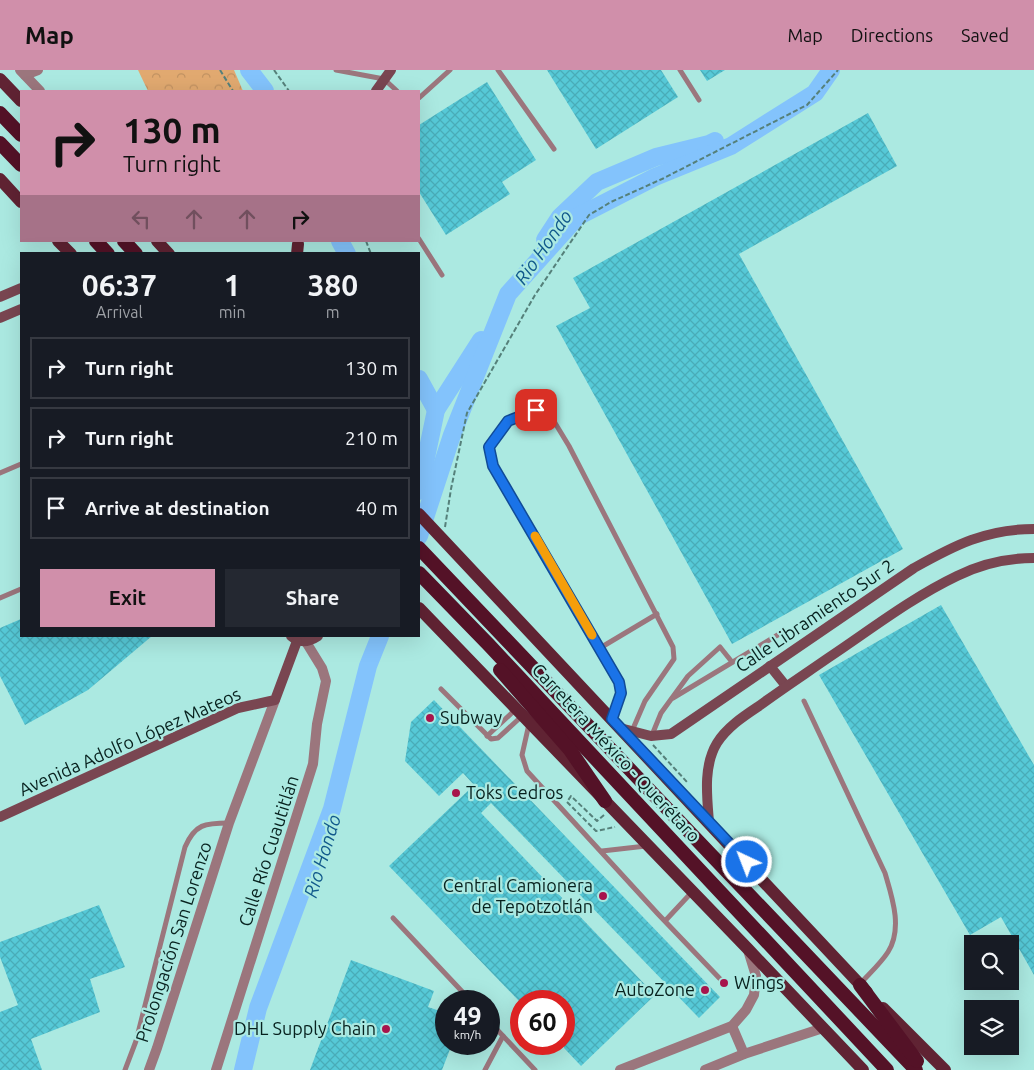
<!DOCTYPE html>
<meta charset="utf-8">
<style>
body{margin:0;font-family:Ubuntu,sans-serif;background:#242831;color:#f1f3f6;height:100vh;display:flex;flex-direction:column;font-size:19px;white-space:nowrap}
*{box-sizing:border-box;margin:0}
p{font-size:16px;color:#9ea1a6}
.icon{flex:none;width:28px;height:28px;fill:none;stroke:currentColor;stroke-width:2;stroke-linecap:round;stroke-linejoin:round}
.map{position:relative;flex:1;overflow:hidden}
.panel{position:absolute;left:20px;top:182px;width:400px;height:385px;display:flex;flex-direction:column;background:#171b24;border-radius:0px;box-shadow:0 5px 20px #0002}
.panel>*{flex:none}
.top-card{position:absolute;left:20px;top:20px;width:400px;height:152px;border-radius:0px;box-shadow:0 5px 20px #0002;background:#d08faa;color:#111;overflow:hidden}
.fabs{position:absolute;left:964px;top:865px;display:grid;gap:10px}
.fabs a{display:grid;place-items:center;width:55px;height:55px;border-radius:0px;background:#171b24;box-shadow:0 5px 20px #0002;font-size:25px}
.speed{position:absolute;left:435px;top:920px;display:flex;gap:10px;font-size:25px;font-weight:700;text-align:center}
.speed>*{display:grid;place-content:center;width:65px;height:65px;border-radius:50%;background:#171b24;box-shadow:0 5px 20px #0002;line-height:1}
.speed small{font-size:12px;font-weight:400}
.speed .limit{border:8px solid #d22;background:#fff;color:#111}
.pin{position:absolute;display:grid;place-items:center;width:42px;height:42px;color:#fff;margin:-21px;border-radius:10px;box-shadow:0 2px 8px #0006}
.me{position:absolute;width:55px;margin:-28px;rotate:317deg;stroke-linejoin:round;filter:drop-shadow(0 0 4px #0008)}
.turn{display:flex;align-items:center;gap:18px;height:105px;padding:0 20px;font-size:22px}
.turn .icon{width:65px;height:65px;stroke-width:2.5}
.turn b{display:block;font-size:35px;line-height:42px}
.lanes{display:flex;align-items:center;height:48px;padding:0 20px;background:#0003;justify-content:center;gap:25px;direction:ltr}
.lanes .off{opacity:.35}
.eta{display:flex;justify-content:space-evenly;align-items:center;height:85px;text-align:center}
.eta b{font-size:30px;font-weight:600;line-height:35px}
.button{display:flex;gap:10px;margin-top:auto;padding:10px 20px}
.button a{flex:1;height:58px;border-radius:0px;background:#d08faa;color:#111;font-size:20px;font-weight:600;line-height:58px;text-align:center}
.button a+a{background:#242831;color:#f1f3f6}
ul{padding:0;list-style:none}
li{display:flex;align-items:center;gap:15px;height:62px;margin:0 10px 8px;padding:0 10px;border:2px solid #363941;border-radius:0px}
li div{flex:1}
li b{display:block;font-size:19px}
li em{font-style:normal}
header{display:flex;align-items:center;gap:30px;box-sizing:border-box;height:70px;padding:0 25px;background:#d08faa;color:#111}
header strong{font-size:24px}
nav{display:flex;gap:28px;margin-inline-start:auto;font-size:18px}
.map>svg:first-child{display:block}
</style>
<header>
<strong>Map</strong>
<nav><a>Map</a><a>Directions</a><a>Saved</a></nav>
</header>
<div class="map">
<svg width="1034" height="1000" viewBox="0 0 1034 1000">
<defs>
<pattern id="forest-crowns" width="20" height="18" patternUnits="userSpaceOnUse" patternTransform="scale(1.25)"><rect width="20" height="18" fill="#e1a970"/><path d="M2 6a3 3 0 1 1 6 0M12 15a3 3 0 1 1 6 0" fill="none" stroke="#c09161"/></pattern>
<pattern id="building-cross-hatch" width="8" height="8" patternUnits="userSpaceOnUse" patternTransform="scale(1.25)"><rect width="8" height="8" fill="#56c9d7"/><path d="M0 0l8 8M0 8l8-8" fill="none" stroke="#49acb8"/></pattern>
</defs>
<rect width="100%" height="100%" fill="#abe9e1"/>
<path fill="url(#forest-crowns)" d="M138 0H234L243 21H148Z"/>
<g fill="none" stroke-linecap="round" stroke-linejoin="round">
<g stroke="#83c3fc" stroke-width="18">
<path d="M249 0 265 21"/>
<path d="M545 170 560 147 597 112 656 87 709 74 715 71"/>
<path d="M340 171 347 184"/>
<path d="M419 309 436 340"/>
<path d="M419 421 436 340 481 270"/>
<path d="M419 466 452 365 508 224 577 147 655 107 731 76 815 23 831 0"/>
<path d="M243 1000 258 938 332 739 368 596 380 566"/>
</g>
</g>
<g fill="url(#building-cross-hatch)">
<path d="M547 0H661L678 27 596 79Z"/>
<path d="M700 0H725L707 11Z"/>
<path d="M487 12 536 90 502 112 510 124 446 165 419 122V55Z"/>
<path d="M868 43 897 96 739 184 903 479 732 574 556 256 590 238 573 208Z"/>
<path d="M941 535 1034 695V905L1001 847 970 865 819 605Z"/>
<path d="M21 549V566H152L88 620 25 655 0 606V558Z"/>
<path d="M434 630 720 927 699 948 491 733 481 743 655 925 581 996 564 978V931H519L389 796 474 715 463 703 439 726 405 691 411 652Z"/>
<path d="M99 835 125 897 90 909 100 942 31 969 42 1000H0V942L18 935 0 887V872Z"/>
<path d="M351 890 434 921 428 937 446 943V974H452L442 1000H310Z"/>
</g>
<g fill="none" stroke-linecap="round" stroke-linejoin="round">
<g stroke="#55807a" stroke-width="2" stroke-dasharray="5 2.5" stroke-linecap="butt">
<path d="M220 0 233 21"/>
<path d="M274 0 289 21"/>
<path d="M366 171 371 184"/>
<path d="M445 457 451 419 467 343 535 225 589 145 611 132 662 109 807 35 838 0"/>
<path d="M653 675 687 712"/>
<path d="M604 745 597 751 571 726 567 732 596 761 615 757"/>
</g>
<g stroke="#9b767d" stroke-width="5">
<path d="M336 0 384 9 397 21"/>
<path d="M498 0 554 79"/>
<path d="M680 0 699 30"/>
<path d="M419 28 450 0"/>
<path d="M419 169 442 205"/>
<path d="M0 403 21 394"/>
<path d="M0 528 21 519"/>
<path d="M600 578 657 544"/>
<path d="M441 619 491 669 498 668 522 646"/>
<path d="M673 628 781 563"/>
<path d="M804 631 885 803C892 827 903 858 888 882 881 893 869 904 860 914"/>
<path d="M612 649 621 623 619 612 493 396 489 377 508 351 536 340 552 348 569 376 673 577 674 589 645 631 632 661"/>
<path d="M529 654 522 685 527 701 658 844 724 913"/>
<path d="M652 665 661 643 688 606 720 577 732 592"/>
<path d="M487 666 515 640"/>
<path d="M602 781 646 776"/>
<path d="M393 848 471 931"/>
<path d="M665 851 692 822"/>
<path d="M489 951 535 1000"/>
<path d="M125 1000 136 971 185 777C195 754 205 753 229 753"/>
<path d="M485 1000 503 966"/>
</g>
<g stroke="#9b767d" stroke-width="10">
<path d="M20 0 40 21"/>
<path d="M25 5 38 0"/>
<path d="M732 956 744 984"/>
<path d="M149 1000 157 978 229 753 275 630"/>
<path d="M216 1000 313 694 317 654 326 611 322 598 306 572"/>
<path d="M620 1000 732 956 746 940 754 925 756 906 748 880"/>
<path d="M705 1000 744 984 823 958"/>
</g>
<g stroke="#794651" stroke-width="10">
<path d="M376 21 391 0"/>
<path d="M0 227 21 218"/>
<path d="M0 248 21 239"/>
<path d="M291 566C300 574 309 572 318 566"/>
<path d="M770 596 786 616"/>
<path d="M620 658 651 666 671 664 914 498C955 475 986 459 1034 459"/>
<path d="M0 747 238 638 275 630 297 571"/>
<path d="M709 752C707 727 703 696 717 673 727 657 744 646 759 636 782 619 805 604 828 588 870 560 911 528 957 506 981 494 1007 488 1034 488"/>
</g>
<g stroke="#602333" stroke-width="12">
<path d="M0 9 21 31"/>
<path d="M0 109 21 132"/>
<path d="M58 171 71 184"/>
<path d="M157 171 169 184"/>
<path d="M297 184 298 174"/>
<path d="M419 444 867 922"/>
<path d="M419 538 748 879 863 1000"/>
<path d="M883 938 945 1000"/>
</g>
<g stroke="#541227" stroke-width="14">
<path d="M0 43 21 65"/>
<path d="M0 73 21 95"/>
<path d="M96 171 108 184"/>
<path d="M124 171 136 184"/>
<path d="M419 478 916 1000"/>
<path d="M419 503 489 575 887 1000"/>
<path d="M500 600 570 680 605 731"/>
<path d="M860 915 917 991"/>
</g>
</g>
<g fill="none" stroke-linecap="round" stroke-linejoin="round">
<defs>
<path id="route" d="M536 340 508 351 489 377 493 396 619 612 621 623 612 649 747 792"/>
</defs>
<use href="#route" stroke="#114b97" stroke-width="12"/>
<use href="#route" stroke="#1a73e8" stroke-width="9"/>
<path stroke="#f59e0b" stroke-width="9" d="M535 466 592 565"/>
</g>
<g fill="#a7144c" stroke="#abe9e1" stroke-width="2">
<circle cx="430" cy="648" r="5"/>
<circle cx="456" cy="723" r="5"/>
<circle cx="603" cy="826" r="5"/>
<circle cx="724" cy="913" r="5"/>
<circle cx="705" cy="920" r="5"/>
<circle cx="386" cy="959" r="5"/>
</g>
<g text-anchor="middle" stroke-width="4.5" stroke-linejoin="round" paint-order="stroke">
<g font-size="18" fill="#07211e" stroke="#abe9e1">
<text transform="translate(815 546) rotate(-34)" y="6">Calle Libramiento Sur 2</text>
<text transform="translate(130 672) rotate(-24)" y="6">Avenida Adolfo López Mateos</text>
<text transform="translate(616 683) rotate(47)" y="6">Carretera México - Querétaro</text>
<text transform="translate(269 781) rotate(-72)" y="6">Calle Río Cuautitlán</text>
<text transform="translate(174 872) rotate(-72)" y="6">Prolongación San Lorenzo</text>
</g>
<g font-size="18" fill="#07211e" stroke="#abe9e1" text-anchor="start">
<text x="440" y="654">Subway</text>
<text x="466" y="729">Toks Cedros</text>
<text x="593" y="822" text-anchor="end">Central Camionera<tspan x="593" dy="21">de Tepotzotlán</tspan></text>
<text x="734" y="919">Wings</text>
<text x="695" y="926" text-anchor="end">AutoZone</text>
<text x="376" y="965" text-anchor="end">DHL Supply Chain</text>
</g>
<g font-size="19" font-style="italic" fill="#11598c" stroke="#abe9e1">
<text transform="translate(543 177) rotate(-55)" y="7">Rio Hondo</text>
<text transform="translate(322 786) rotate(-73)" y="7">Rio Hondo</text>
</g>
</g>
</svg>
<div class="fabs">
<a><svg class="icon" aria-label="search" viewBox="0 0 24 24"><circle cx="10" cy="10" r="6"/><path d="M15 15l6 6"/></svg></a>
<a><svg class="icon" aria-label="layers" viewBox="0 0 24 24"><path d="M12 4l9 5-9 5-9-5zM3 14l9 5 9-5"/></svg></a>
</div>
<div class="speed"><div>49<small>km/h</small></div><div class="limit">60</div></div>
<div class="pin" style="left:536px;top:340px;background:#d93025"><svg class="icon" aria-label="arrive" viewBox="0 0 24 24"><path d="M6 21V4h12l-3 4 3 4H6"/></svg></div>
<svg class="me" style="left:747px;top:792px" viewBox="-20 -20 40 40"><circle r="17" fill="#1a73e8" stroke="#fff" stroke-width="3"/><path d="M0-11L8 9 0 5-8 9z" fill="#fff"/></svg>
<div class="top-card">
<div class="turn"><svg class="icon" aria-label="right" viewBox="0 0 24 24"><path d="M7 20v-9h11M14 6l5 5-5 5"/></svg><div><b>130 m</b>Turn right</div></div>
<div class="lanes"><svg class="icon off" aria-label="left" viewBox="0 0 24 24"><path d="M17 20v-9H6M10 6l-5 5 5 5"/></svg><svg class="icon off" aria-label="ahead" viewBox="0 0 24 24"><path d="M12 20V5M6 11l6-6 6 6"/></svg><svg class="icon off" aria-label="ahead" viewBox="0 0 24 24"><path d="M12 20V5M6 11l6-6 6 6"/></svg><svg class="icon" aria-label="right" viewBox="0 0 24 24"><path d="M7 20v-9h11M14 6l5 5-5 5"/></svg></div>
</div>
<section class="panel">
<div class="eta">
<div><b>06:37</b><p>Arrival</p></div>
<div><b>1</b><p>min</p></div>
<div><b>380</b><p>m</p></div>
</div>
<ul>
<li><svg class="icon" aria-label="right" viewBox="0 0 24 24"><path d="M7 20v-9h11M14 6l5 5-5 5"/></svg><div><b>Turn right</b></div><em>130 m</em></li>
<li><svg class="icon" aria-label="right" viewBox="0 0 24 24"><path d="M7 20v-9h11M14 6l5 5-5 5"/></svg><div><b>Turn right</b></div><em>210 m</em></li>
<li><svg class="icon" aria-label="arrive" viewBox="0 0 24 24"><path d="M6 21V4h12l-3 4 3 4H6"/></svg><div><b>Arrive at destination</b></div><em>40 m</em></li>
</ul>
<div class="button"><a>Exit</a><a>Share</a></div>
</section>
</div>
